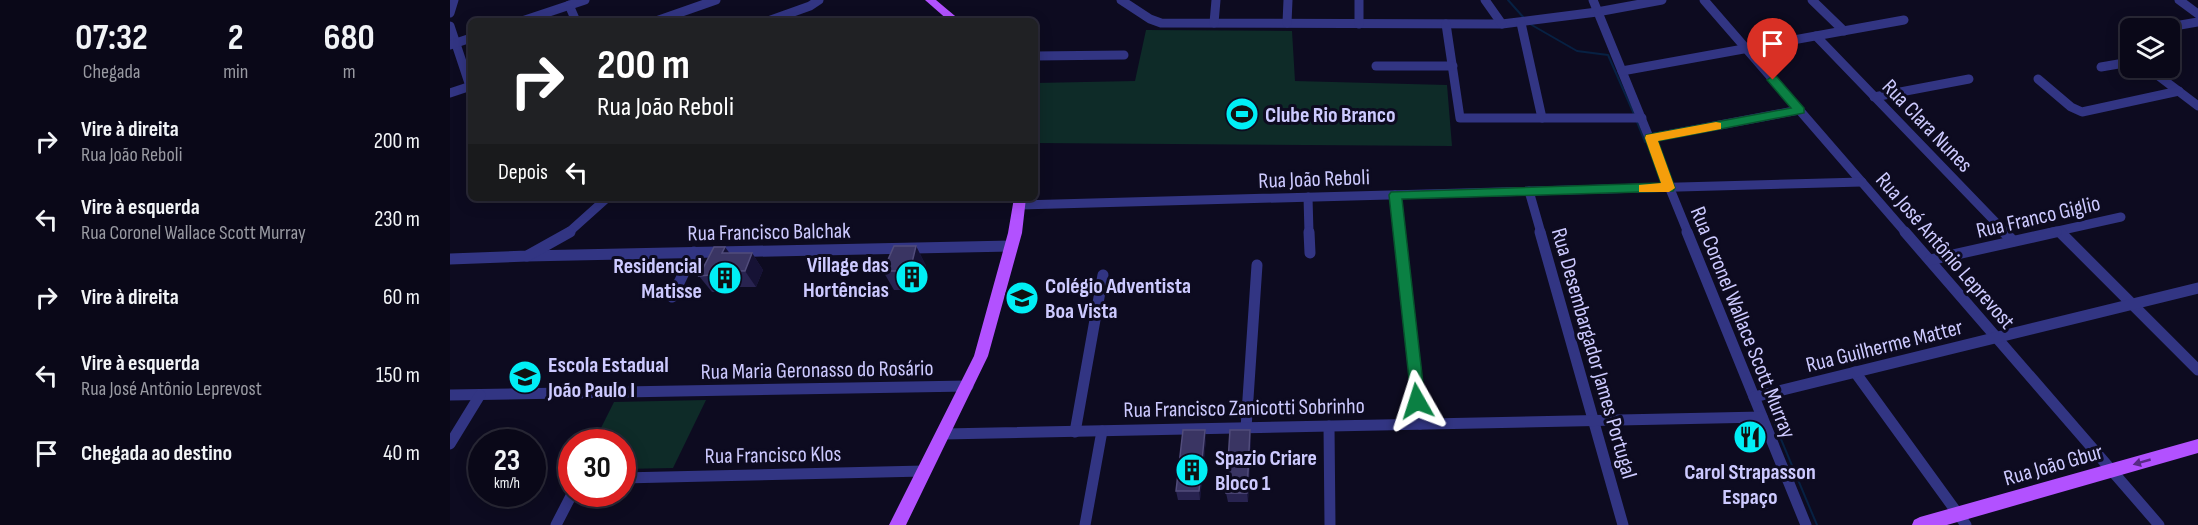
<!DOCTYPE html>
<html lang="pt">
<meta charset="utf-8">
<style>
body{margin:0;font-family:"Sofia Sans Condensed",sans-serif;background:#181625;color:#f1f3f6;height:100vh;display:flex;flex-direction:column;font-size:22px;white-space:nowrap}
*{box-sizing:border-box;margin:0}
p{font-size:20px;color:#999aa2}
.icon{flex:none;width:33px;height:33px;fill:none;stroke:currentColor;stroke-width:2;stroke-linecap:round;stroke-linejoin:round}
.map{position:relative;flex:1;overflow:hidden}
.side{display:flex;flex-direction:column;background:#0a0818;width:450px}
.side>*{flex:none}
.guide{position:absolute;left:18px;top:18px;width:570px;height:183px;border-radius:9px;box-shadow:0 3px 15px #0003,0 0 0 2px #2a2937;background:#202124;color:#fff;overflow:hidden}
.controls{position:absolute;left:1670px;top:18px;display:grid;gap:12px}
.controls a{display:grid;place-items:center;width:60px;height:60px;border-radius:9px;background:#0a0818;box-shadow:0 3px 15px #0003,0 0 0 2px #2a2937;font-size:30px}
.speed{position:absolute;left:18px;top:429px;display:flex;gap:12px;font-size:30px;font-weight:700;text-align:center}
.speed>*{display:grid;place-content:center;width:78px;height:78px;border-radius:50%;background:#0a0818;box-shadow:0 3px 15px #0003,0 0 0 2px #2a2937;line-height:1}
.speed small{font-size:15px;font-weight:400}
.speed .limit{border:9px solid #d22;background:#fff;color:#111}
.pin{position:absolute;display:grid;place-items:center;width:51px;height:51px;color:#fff;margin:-62px -26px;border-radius:50% 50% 50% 0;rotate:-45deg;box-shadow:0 0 6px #0007}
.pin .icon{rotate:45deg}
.me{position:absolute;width:66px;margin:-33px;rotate:354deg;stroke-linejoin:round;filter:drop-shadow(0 0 4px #0008)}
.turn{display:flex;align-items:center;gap:21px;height:126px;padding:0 30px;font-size:27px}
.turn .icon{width:78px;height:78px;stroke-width:2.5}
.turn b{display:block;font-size:42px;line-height:51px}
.then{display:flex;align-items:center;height:57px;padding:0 30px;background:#0003;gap:12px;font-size:22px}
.eta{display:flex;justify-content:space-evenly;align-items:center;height:102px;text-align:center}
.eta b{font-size:36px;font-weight:700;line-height:42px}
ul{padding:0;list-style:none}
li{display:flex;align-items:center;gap:18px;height:78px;padding:0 30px}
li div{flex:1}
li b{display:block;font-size:22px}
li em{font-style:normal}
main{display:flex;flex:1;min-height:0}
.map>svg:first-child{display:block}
</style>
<main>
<section class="side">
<div class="eta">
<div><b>07:32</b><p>Chegada</p></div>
<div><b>2</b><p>min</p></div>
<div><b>680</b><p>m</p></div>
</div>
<ul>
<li><svg class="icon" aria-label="right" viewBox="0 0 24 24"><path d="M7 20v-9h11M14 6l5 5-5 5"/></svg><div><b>Vire à direita</b><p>Rua João Reboli</p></div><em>200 m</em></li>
<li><svg class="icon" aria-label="left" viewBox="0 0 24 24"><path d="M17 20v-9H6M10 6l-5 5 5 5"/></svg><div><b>Vire à esquerda</b><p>Rua Coronel Wallace Scott Murray</p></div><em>230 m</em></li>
<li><svg class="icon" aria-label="right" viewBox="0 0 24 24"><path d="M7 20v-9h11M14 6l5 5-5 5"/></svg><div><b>Vire à direita</b></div><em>60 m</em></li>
<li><svg class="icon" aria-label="left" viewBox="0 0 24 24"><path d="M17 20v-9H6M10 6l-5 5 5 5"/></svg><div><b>Vire à esquerda</b><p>Rua José Antônio Leprevost</p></div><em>150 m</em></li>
<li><svg class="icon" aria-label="arrive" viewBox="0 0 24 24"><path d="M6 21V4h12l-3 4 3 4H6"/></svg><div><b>Chegada ao destino</b></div><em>40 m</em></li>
</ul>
</section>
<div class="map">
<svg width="1748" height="525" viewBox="0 0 1748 525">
<rect width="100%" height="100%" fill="#0d0b20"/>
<g fill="#0e2b28">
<path d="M696 30 842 31 845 81 997 85 1002 146 585 143V83L685 81Z"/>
<path d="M256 400 223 468 173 469 172 442H144L164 402Z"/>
</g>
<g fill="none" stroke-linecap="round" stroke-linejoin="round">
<g stroke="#072143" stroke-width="2">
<path d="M1058 0 1074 18"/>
<path d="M1080 24 1127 51 1158 55 1184 114"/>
<path d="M1187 122 1195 142"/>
<path d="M1325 425 1367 525"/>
</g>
<g stroke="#323583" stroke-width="9">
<path d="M671 0 700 19 711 23 1052 24 1147 12 1212 0"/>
<path d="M909 0V24"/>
<path d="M1035 0 1052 24"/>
<path d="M1143 0 1238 233"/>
<path d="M1254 0 1456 233"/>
<path d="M1362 0 1394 31"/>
<path d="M1729 0 1748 14"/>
<path d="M119 5 126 21"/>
<path d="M0 13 4 0"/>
<path d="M72 21 135 0"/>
<path d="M206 21 266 0"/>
<path d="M318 21 360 6 369 0"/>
<path d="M764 23 766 0"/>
<path d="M837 23 838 0"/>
<path d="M1071 23 1092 118"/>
<path d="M996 24 1010 118H1192"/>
<path d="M0 26 20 86"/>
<path d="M1713 28 1748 22"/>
<path d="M1366 36 1556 233"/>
<path d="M0 45 21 38"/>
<path d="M1675 50 1680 53"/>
<path d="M585 56 674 55"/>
<path d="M926 66H1003"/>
<path d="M1651 67 1680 62"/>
<path d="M1698 68 1748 106"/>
<path d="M1172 71 1454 20"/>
<path d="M1588 79 1621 107 1632 112 1729 91"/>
<path d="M0 93 21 86"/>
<path d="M1424 97 1519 79"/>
<path d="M1201 138 1349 110"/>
<path d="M1079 191 1091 233"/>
<path d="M945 195 949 233"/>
<path d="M858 197 859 233"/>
<path d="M570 205 1412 182"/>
<path d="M1609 231 1611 233"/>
<path d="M118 233 157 198"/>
<path d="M1599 233 1671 217"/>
</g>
<g stroke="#323583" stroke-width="11">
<path d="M859 232 860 253"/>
<path d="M949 232 970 424"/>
<path d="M1090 232 1173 525"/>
<path d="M1237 232 1356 525"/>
<path d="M1455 232 1709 525"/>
<path d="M1554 232 1563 241"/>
<path d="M1610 232 1748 370"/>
<path d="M77 256 561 246"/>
<path d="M0 259 77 256 120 232"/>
<path d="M1480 260 1606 232"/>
<path d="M222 297 244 252"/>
<path d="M1405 372 1516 525"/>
<path d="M0 395 518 386"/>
<path d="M1304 397 1748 288"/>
<path d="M879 426 880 525"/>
<path d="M796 428 807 265"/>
<path d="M625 432 653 275"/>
<path d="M494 434 1312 417"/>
<path d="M0 444 30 395"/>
<path d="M172 478 474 471"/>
<path d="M106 525 122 494"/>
<path d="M635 525 652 431"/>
</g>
<g fill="#b251ff" fill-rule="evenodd">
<path d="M475 0H486L511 21H499Z"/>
<path d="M564 198H576L572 233 538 356 456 525H439L524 356 558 233Z"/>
<path d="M1748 439V453L1497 525H1462L1464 520 1470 517Z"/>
</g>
</g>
<g fill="#282350">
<path d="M466 246 476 266 470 290H444L433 271Z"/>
<path d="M280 253H302L313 270 306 287H276L274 292H262L249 276Z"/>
<path d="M800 430 801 440 798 502H778L776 493Z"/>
<path d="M756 439 750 500H728L726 491Z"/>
</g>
<g fill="#161235">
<path d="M466 246 476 266 470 290 460 271Z"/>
<path d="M275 247 287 263 272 253Z"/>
<path d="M302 253 313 270 306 287 295 271Z"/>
<path d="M264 270 276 287 274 292 261 275Z"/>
<path d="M755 430 756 439 750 500 749 491Z"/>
<path d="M800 430 801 440 798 502 797 493Z"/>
</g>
<g fill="#3a3563" stroke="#514c7b" stroke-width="1.5">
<path d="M444 246H466L460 271H433Z"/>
<path d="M264 247H275L272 253H302L295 271 264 270 261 275 249 276Z"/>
<path d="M733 430H755L749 491H726Z"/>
<path d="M780 430H800L797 493H776Z"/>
</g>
<defs><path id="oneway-solid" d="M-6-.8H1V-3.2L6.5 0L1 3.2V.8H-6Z" transform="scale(1.5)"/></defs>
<use fill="#572a84" href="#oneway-solid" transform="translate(1692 462) rotate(164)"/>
<path fill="#0b8043" stroke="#07532c" stroke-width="1.5" d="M1323 76 1327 77 1354 108V113L1208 141 1225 188 1223 191 952 199 975 401 967 408 962 406 939 195 941 192 1211 183 1195 138 1196 135 1341 108 1317 80Z"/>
<path fill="#f59e0b" d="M1266 122 1271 123V129L1208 141 1225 188 1219 192H1189V185L1211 183 1195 138 1196 135Z"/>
<defs>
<symbol id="stadium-disc" viewBox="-11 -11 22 22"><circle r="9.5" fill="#00eef5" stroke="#0d0b20"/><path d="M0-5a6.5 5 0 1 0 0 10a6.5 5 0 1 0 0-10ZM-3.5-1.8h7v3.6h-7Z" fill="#111"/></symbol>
<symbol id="building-disc" viewBox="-11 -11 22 22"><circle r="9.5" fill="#00eef5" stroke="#0d0b20"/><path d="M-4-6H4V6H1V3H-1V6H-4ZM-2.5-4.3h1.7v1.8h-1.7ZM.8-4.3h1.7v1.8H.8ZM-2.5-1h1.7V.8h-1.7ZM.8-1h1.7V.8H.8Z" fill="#111"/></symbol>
<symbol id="school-disc" viewBox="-11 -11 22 22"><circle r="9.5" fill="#00eef5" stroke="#0d0b20"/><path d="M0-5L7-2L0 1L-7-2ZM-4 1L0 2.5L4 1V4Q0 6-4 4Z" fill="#111"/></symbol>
<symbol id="restaurant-disc" viewBox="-11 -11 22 22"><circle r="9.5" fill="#00eef5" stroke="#0d0b20"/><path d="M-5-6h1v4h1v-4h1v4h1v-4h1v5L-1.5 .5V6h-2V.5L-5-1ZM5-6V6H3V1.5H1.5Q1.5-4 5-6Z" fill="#111"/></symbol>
</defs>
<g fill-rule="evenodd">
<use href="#stadium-disc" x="773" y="95" width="38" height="38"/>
<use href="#building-disc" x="443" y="258" width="38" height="38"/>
<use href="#building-disc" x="256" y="259" width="38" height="38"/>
<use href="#school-disc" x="553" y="279" width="38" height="38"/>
<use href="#school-disc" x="56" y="358" width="38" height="38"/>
<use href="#restaurant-disc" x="1281" y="418" width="38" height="38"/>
<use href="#building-disc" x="723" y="451" width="38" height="38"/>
</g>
<g text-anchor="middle" stroke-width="6" stroke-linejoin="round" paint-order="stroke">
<g font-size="22" font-weight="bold" fill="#cdcaff" stroke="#0d0b20" text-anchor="start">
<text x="815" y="122">Clube Rio Branco</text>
<text x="439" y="272" text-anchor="end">Village das<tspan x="439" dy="25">Hortências</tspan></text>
<text x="252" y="273" text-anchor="end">Residencial<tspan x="252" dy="25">Matisse</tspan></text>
<text x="595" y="293">Colégio Adventista<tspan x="595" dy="25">Boa Vista</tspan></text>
<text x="98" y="372">Escola Estadual<tspan x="98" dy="25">João Paulo I</tspan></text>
<text x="765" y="465">Spazio Criare<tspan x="765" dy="25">Bloco 1</tspan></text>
<text x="1300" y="479" text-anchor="middle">Carol Strapasson<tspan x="1300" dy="25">Espaço</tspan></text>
</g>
<g font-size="22" fill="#cdcaff" stroke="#0d0b20">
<text transform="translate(1478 125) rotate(46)" y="8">Rua Clara Nunes</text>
<text transform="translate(864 178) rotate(-2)" y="8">Rua João Reboli</text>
<text transform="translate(1588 216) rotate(-13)" y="8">Rua Franco Giglio</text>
<text transform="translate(319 231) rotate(-1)" y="8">Rua Francisco Balchak</text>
<text transform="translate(1496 250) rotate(49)" y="8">Rua José Antônio Leprevost</text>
<text transform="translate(1294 322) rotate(68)" y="8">Rua Coronel Wallace Scott Murray</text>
<text transform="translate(1434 345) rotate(-14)" y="8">Rua Guilherme Matter</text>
<text transform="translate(1145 353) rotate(74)" y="8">Rua Desembargador James Portugal</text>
<text transform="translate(367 369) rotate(-1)" y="8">Rua Maria Geronasso do Rosário</text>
<text transform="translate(794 407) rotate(-1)" y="8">Rua Francisco Zanicotti Sobrinho</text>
<text transform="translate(323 454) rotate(-1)" y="8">Rua Francisco Klos</text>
<text transform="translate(1603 464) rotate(-16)" y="8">Rua João Gbur</text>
</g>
</g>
</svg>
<div class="controls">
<a><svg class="icon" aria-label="layers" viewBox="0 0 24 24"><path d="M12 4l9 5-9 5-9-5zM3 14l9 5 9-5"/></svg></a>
</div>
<div class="speed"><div>23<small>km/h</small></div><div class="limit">30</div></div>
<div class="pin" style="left:1323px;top:80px;background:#d93025"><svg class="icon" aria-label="arrive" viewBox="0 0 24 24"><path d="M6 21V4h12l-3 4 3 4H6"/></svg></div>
<svg class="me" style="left:967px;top:401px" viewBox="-20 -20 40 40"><path d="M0-17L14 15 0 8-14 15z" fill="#0b8043" stroke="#fff" stroke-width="4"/></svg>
<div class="guide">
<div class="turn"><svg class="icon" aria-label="right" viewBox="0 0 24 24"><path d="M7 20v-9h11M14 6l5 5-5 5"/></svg><div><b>200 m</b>Rua João Reboli</div></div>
<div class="then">Depois<svg class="icon" aria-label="left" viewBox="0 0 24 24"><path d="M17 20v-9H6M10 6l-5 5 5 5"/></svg></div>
</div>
</div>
</main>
